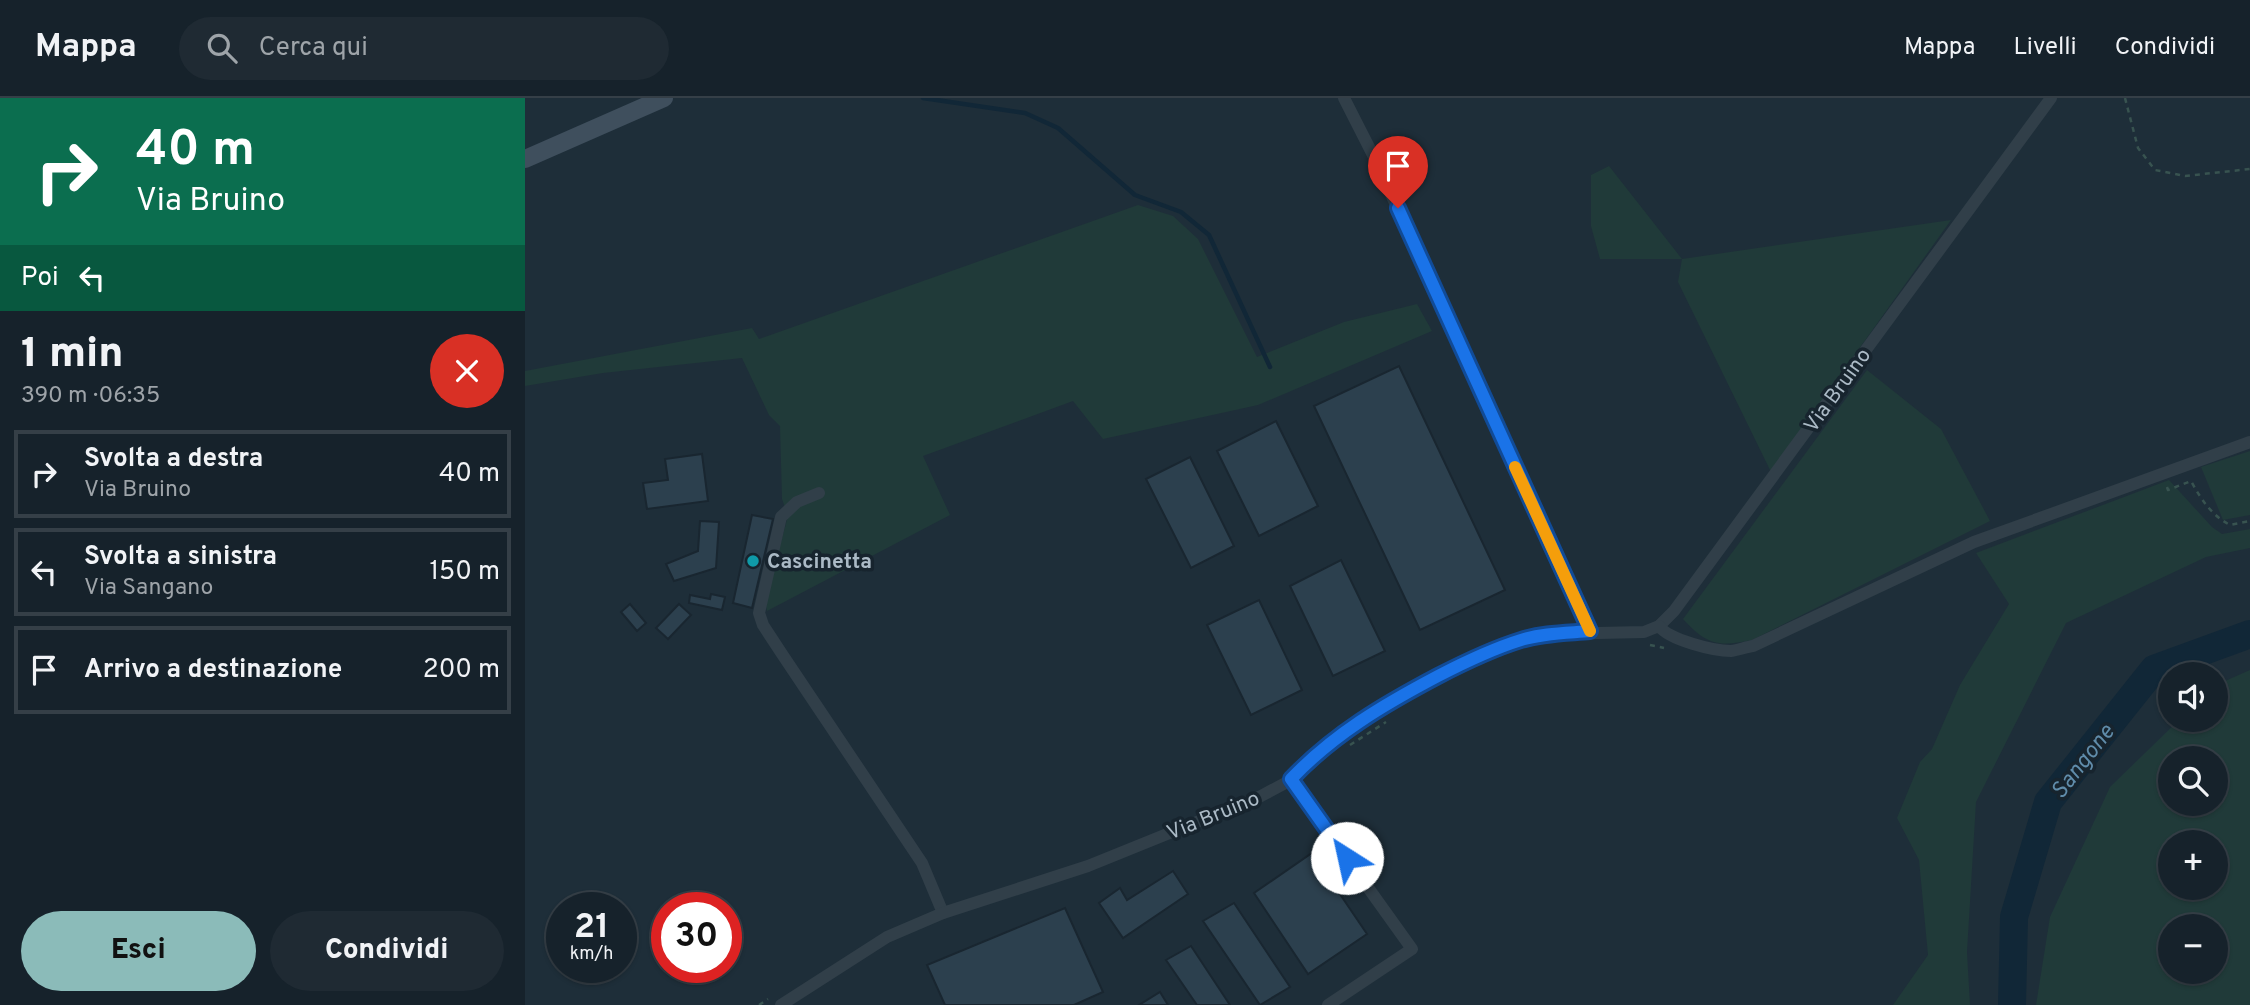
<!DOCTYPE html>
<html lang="it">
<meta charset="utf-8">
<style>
body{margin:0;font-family:Overpass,sans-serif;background:#1f2a33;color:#f1f3f6;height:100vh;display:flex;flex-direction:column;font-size:26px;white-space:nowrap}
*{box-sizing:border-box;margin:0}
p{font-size:23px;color:#9ea4a9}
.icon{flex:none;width:38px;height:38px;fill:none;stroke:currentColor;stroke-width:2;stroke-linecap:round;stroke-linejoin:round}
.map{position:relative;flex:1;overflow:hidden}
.drawer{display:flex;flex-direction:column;background:#16222b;width:525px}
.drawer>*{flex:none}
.banner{background:#0b6e4f;color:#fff;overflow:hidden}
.fabs{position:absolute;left:1633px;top:564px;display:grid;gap:14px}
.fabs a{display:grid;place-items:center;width:70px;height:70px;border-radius:50%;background:#16222b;box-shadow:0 2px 5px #0004,0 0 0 2px #353f47;font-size:35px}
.speed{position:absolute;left:21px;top:794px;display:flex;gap:14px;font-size:35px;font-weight:700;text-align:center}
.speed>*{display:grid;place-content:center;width:91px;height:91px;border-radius:50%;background:#16222b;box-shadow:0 2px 5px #0004,0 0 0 2px #353f47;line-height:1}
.speed small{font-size:18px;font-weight:400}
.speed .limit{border:10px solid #d22;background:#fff;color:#111}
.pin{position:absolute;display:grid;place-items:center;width:60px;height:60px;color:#fff;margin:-72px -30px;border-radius:50% 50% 50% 0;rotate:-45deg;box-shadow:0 0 7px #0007}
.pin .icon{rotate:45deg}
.me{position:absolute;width:77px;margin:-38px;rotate:325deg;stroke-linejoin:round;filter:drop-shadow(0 0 5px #0008)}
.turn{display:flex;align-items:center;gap:24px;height:147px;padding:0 21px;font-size:32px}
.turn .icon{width:91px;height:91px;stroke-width:2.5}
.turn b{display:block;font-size:49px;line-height:60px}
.then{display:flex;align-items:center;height:66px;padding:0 21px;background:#0003;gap:14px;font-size:26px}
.round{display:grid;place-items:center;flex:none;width:74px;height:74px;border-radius:37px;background:#1f2a33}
.head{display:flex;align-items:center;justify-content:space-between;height:119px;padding:0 21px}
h1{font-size:42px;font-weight:800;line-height:52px}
.action{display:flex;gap:14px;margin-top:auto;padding:14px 21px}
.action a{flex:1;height:80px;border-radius:42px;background:#8bbbb9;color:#111;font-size:28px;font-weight:800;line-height:80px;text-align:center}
.action a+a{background:#1f2a33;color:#f1f3f6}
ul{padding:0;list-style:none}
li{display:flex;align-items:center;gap:21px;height:88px;margin:0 14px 10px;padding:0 7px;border:4px solid #353f47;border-radius:0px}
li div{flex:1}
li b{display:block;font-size:26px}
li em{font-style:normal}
header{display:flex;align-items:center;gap:42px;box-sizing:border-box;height:98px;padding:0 35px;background:#16222b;border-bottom:2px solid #353f47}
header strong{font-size:33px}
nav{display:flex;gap:38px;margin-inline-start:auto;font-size:24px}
.search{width:490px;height:63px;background:#1f2a33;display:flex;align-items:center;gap:18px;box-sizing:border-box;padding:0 24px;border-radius:38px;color:#9ea4a9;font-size:26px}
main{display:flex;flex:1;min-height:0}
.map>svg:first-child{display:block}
</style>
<header>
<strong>Mappa</strong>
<div class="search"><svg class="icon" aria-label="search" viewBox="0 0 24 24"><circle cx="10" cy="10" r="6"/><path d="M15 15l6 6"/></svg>Cerca qui</div>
<nav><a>Mappa</a><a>Livelli</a><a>Condividi</a></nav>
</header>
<main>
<section class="drawer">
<div class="banner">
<div class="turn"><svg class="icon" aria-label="right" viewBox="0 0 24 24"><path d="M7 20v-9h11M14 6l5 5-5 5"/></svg><div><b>40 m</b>Via Bruino</div></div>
<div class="then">Poi<svg class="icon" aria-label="left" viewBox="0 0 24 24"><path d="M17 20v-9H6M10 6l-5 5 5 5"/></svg></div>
</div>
<div class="head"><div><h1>1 min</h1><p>390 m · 06:35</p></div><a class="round" style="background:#d93025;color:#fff"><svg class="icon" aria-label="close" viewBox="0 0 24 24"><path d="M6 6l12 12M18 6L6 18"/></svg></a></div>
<ul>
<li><svg class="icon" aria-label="right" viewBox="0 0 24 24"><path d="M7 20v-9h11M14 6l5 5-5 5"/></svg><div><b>Svolta a destra</b><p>Via Bruino</p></div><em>40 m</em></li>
<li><svg class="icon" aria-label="left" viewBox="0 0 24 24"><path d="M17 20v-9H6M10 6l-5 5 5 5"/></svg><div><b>Svolta a sinistra</b><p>Via Sangano</p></div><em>150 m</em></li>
<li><svg class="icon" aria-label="arrive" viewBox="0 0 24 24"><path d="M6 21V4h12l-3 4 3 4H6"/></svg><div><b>Arrivo a destinazione</b></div><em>200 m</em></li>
</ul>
<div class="action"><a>Esci</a><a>Condividi</a></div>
</section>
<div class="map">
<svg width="1725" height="907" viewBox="0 0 1725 907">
<rect width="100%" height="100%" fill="#1e2e39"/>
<g fill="#203a39" fill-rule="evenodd">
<path d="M1084 68 1157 161 1426 122 1246 374 1153 184 1157 161H1075L1066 128V77Z"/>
<path d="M613 107 648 118 673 141 732 259 819 224 892 206 907 233 733 307 578 341 548 303 398 358 425 417 242 513 240 503 263 418 257 401 255 328 244 317 217 260 78 275 0 288V273L227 230 234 241Z"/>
<path d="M1342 272 1416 331 1465 423 1227 542C1193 549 1182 547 1158 521Z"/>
<path d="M1725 353V417L1698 422 1676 369Z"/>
<path d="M1644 382 1687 429 1697 436 1725 431V450L1681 459 1541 525 1451 704 1442 854 1445 907H1368L1403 857 1394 762 1372 720 1395 664 1407 651 1435 587 1484 506 1451 455Z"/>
<path d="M1725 572V907H1511L1525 819 1585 689 1655 621H1690L1691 587ZM1645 660H1690V705H1645ZM1645 744H1690V789H1645ZM1645 828H1690V873H1645Z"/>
</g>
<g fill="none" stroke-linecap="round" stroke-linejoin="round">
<path stroke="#112737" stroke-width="4.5" d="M398 0 500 15 533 30 610 97 656 114 684 137 745 269"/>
<path stroke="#112737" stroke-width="28" d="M1487 907 1489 819 1523 704 1629 571 1725 536"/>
</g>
<g fill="#2c404e" stroke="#192630" stroke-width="2">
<path d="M874 268 980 492 895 532 789 308Z"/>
<path d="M751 323 793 408 734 438 692 353Z"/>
<path d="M177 356 183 403 122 411 118 385 143 382 140 361Z"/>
<path d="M665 359 709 448 666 470 621 381Z"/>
<path d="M227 417 248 421 227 510 208 505Z"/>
<path d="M175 423 194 424 191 470 149 483 141 466 173 453Z"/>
<path d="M816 462 860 553 808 578 765 488Z"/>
<path d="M186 496 200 499 197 512 164 505 165 497 185 501Z"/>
<path d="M734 502 777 592 726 617 682 527Z"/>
<path d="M105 506 121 525 112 533 96 514Z"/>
<path d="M154 506 166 517 143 541 131 530Z"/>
<path d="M787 755 842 836 783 876 729 795Z"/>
<path d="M648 773 663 796 598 840 574 805 595 790 602 802Z"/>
<path d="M709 805 765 889 735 907 678 823Z"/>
<path d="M540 810 578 894 549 907H420L402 867Z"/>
<path d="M666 848 705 907H672L641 862Z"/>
<path d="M635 894 643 907H614Z"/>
</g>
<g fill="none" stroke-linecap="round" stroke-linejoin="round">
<g stroke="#385350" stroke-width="2.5" stroke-dasharray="5 5" stroke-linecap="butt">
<path d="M1600 0 1613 50 1630 72 1660 78 1725 71"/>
<path d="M1642 389 1643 392 1666 383C1676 401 1686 417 1705 427L1725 423"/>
<path d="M1125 547 1139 550"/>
<path d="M825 647 861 624"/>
<path d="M234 907 243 901"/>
</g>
<g stroke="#313f49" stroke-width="12">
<path d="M819 0 850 61 1065 533"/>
<path d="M294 395 272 404 256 419 234 515 238 527 257 556 397 765 418 815"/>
<path d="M1134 528 1149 513 1526 0"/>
<path d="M766 682 887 851 803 907"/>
<path d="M256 907 362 839 418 815 563 768 736 698 766 682 791 655 825 628 872 600 957 556 998 541 1027 536 1119 534 1134 528C1144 542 1189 553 1206 553 1214 552 1221 549 1228 548L1449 444 1725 344"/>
</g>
<path stroke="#3f4f5d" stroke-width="18" d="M0 61 139 0"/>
</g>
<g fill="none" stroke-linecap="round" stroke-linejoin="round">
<defs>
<path id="route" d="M822 760 766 681C809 636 858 607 913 578 940 564 967 551 996 542 1018 535 1042 535 1065 533L873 110"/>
</defs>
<use href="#route" stroke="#114b97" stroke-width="18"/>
<use href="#route" stroke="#1a73e8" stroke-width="12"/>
<path stroke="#f59e0b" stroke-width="12" d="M990 369 1065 533"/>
</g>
<circle fill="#0f9aa8" stroke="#17242e" stroke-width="2.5" cx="228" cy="463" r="7"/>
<g text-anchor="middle" stroke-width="7" stroke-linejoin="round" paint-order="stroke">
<g font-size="21" fill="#abbac6" stroke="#17242e">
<text transform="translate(1312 292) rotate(-54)" y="7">Via Bruino</text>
<text transform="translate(688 717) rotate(-22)" y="7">Via Bruino</text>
</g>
<g font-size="21" font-weight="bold" fill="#abbac6" stroke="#17242e" text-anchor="start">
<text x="242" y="470">Cascinetta</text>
</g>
<g font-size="23" font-style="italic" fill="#608caa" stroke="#17242e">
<text transform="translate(1557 663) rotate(-52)" y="8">Sangone</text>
</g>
</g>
</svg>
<div class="fabs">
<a><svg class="icon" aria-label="sound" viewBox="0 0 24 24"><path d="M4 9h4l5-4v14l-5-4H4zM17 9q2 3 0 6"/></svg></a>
<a><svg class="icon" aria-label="search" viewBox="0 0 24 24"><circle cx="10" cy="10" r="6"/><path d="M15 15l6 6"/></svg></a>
<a>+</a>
<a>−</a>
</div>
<div class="speed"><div>21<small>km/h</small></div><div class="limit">30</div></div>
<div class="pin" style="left:873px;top:110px;background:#d93025"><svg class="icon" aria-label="arrive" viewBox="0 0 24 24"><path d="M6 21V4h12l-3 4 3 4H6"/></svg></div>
<svg class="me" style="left:822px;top:760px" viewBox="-20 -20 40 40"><circle r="19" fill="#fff"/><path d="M0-13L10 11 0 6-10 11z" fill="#1a73e8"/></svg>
</div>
</main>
